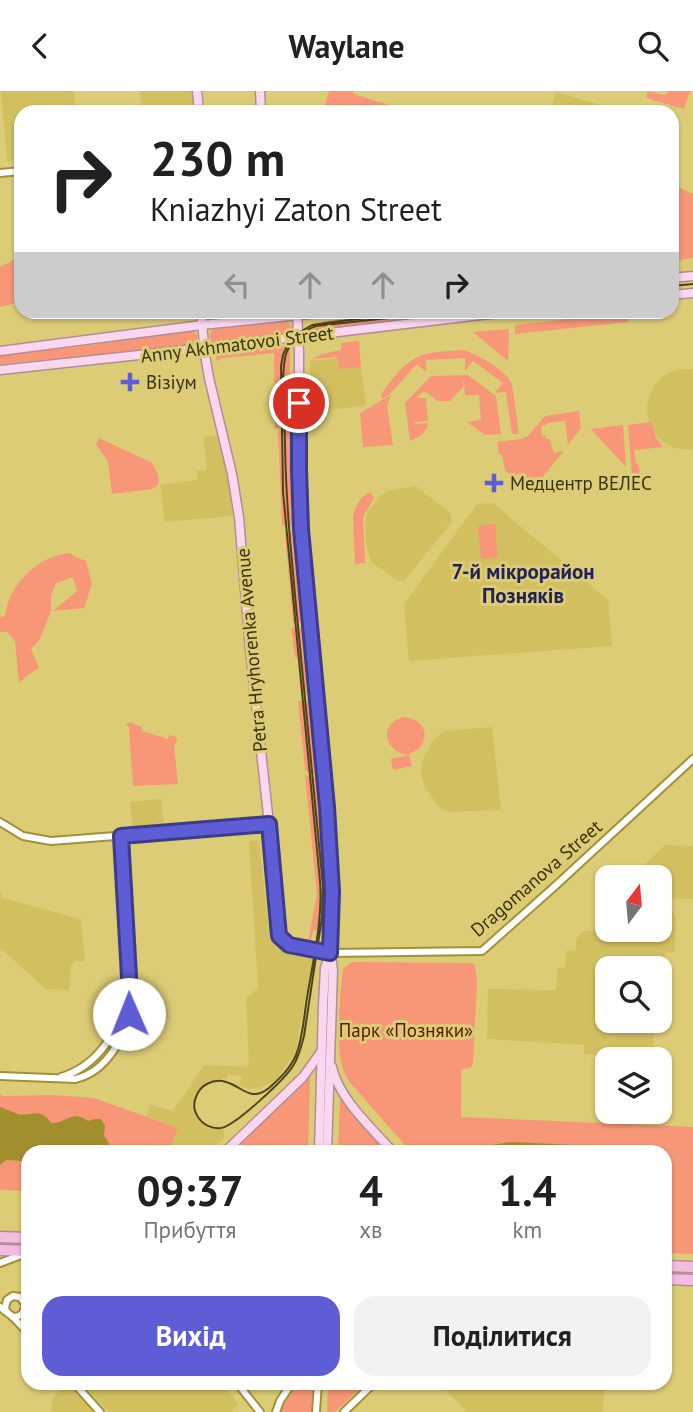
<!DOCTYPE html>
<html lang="uk">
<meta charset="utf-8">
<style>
body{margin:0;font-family:"PT Sans",sans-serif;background:#f2f2f2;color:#202124;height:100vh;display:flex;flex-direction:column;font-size:26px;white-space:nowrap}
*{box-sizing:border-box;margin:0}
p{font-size:23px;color:#757577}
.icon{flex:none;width:38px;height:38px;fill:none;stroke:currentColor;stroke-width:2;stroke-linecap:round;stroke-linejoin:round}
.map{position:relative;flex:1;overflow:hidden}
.sheet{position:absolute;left:21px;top:1054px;width:651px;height:245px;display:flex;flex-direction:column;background:#fff;border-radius:21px;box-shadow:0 2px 5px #0004}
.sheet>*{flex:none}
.guide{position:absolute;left:14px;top:14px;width:665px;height:214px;border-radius:21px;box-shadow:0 2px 5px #0004;background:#fff;color:#202124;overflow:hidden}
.needle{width:46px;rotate:16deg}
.tools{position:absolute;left:595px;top:774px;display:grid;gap:14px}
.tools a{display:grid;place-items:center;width:77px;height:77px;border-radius:14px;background:#fff;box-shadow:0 2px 5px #0004;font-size:35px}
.pin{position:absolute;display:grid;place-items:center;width:60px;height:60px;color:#fff;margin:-30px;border:4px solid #fff;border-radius:50%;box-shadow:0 2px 7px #0007}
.me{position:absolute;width:77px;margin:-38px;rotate:359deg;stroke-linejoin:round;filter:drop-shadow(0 0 5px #0008)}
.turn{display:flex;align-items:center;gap:24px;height:147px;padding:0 21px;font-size:32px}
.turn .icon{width:91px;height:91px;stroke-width:2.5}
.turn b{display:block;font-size:49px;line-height:60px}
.lanes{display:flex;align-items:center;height:66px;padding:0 21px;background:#0003;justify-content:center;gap:35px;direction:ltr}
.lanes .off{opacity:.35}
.eta{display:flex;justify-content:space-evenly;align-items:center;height:119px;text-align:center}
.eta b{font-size:42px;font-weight:700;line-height:49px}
.button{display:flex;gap:14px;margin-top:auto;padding:14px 21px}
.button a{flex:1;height:80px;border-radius:21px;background:#5e5dd5;color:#fff;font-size:28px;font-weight:700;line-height:80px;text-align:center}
.button a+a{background:#f2f2f2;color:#202124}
header{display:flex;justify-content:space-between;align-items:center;height:91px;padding:0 21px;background:#fff;font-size:32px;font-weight:700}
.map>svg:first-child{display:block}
</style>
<header><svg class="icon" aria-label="back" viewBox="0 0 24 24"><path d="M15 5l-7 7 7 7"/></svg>Waylane<svg class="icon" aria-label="search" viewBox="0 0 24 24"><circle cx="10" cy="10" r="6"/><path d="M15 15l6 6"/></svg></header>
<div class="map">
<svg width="693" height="1321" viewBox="0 0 693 1321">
<rect width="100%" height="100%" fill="#dccc76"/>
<g fill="#d2c060">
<path d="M1 0H74L76 21H21V69L7 70Z"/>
<path d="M140 0H193L194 21H142Z"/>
<path d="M556 1 625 21H550Z"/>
<path d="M359 265 366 313 363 315 310 321V270Z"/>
<path d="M680 278H693V359L674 357 665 352 657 345 651 336 648 326 647 315 649 305 654 295 661 287 670 281Z"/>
<path d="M218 344 228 386 233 425 165 431 160 394 197 389V380L207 379 203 346Z"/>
<path d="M416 395 450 422 452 431 404 490H398L371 471 365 449 366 429 368 421 379 406 387 400Z"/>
<path d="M493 412 608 509 612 555 409 570 404 513 477 413Z"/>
<path d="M492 636 501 719 448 721 440 717 424 695 421 683 422 670 433 650 444 640Z"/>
<path d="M161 708 164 736 133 739 130 711Z"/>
<path d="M259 749 270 850H279L314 862 295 963 276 989 262 996 249 998 239 994 242 985 229 984 228 979V987L207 990 197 1002 192 1014 197 1027 208 1037 224 1039V1047L210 1060H164L171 1054 178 1037 146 1025 150 1014 173 1020 204 974 246 976 249 972 246 907 258 897 249 750Z"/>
<path d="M665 754 693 755V808L660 807V786H634V784Z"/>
<path d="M0 802 2 803V807L81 828 85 871 76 870 71 874 69 899 46 898 0 857Z"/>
<path d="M660 813 669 816 676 826 675 861 666 862 665 898H660V877H607V929H655L653 958 619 957 618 965 584 963V954L487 948 488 898 556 899 557 877 565 876 566 860 576 859V848L583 840H593L600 822 607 816V838H660Z"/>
<path d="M68 1292 95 1321H51L53 1306Z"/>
<path d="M81 1292H221L239 1313 230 1321H109Z"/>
<path d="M439 1292H605L603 1321H467Z"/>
</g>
<g fill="#f79777">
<path d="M329 0H353V3L412 21H323Z"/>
<path d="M648 0 665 4 669 0H690L684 18 646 7Z"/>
<path d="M676 95 693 103V167L672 170V104Z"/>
<path d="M21 165V211L0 216V176Z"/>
<path d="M397 220 479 221 313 240 314 237 325 230 363 226V224Z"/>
<path d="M627 222 628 231 515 243V234Z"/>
<path d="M287 231C291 233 293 235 293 240L290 244 216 252 211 250 210 245 211 240 216 237Z"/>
<path d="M509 238 508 270 473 241Z"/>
<path d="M192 240 197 244V251L192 254 0 273V264L77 256Z"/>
<path d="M359 250 361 276 339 278 337 266 312 268 322 263 341 259V252Z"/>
<path d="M284 255 290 259 289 306 292 334 288 328 287 290H285V337H275L274 262 223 267 216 270 217 262Z"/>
<path d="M464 259C478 264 506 279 512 293L519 343H512L506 301 495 302 503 292 473 270 465 280V267L426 269V281L417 273 390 303 382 308 381 304C390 290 404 271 420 265 433 260 450 260 464 259Z"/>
<path d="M468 284 496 305 501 343 485 344 467 331 481 329 479 304H465L464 291H463V296L450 310H438L424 300 416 307H426L428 330 415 331V333L428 332C427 342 418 347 410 350L405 312 431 285Z"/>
<path d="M391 304 387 315 393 354 363 356 360 322Z"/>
<path d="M579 320 581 337 568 354 565 330 547 332 546 334 541 335 542 345 545 344 546 348H550L554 362 564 360 535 395 518 382 513 387 505 379 502 364 499 363 497 351 521 348 528 345 545 325Z"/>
<path d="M651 331 656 347 663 356 634 359 636 372 639 375 641 395 632 385 628 334Z"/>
<path d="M623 334 626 376 591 338Z"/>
<path d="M293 339 294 432 291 435H284L282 434 278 341 280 340Z"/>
<path d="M99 347 152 372 158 383 159 393 152 398 112 403 108 370 96 354Z"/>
<path d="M370 401 374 407 363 426 365 472 355 473 353 426C355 415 360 406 370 401Z"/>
<path d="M495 433 498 466 481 468 478 435Z"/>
<path d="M290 440 296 444 304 530 293 532 285 441Z"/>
<path d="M70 462 75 466 86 470 92 493 84 517 53 520 77 500 73 486 56 492 51 505V520L40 548 31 558 39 577 29 583 19 592 15 550 7 541H0V526L5 525C9 493 38 465 70 462Z"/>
<path d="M305 536 311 603H301L298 567 295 566 291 537Z"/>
<path d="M298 610H311L317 685 305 679Z"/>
<path d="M404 626C429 628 432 655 409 663L412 675 393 679 391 668 409 664C383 661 378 632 404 626Z"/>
<path d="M130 631 142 636V640L168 648 169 644 176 646 177 650 174 655 178 693 133 695 129 636 126 634Z"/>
<path d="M305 684 314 686 318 690 328 792 322 840 313 839 311 849 308 851 317 803Z"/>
<path d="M352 871 470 872 475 874 477 892 473 971 471 977 461 978V1026L693 1036V1163L665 1162V1060H410C395 1043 379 1025 364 1007 357 999 348 991 344 981 335 961 340 901 343 878Z"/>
<path d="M310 986 308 1060H233Z"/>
<path d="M0 1002 2 1005 51 1004 94 1007 178 1037 171 1054 164 1060H28V1100L0 1099Z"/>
<path d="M340 1008 385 1060H338Z"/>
<path d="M298 1292H313L311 1321H281L286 1310Z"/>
<path d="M328 1292H366L335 1321H327Z"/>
</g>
<g fill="#a18f2e">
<path d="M0 1016C6 1018 12 1021 18 1023 34 1026 39 1015 51 1032 67 1033 71 1018 88 1030L95 1028H101L105 1035 104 1045C108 1050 111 1054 108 1060H28V1078L22 1075V1071L21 1070 6 1069 0 1074Z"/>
<path d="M510 1051 658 1058 665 1060H480L486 1055Z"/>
</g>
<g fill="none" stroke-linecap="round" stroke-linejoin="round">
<defs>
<g id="minor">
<path d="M0 82 21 80"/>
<path d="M0 731 23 745 51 750 269 733"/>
<path d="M330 862 482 860 554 796 693 668"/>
<path d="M0 985 75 988C107 981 128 943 130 913L121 745"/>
<path d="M61 986C98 975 120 939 127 903"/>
<path d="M0 1172 24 1163"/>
<path d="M0 1216 13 1226 28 1242"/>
<path d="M6 1220 5 1217 7 1209 13 1205 20 1206 26 1214C24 1222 21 1226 13 1226"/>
<path d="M74 1292 100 1321"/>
<path d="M237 1292 260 1321"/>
<path d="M276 1321 280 1310 292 1292"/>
<path d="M316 1321 318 1292"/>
<path d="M344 1321 374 1292"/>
</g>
<g id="major">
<path d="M197 0 199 21"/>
<path d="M260 0 261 21"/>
<path d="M672 187 693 185"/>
<path d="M672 204 693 202"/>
<path d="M201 220 205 264 209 287 232 383 239 426 250 559 268 724 279 845C290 860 313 859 330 862"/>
<path d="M297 220 299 261V378L301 437 326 694 332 800V843L330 862 325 877 323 915 319 1060"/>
<path d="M0 260 202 234 337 220"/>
<path d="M0 279 204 257 515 220"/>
<path d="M332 976C339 1008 371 1036 392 1060"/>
<path d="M226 1060 303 986 321 961"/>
<path d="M327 1060 333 879 331 865"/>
</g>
<g id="highway">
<path d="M0 1146 28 1147"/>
<path d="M0 1159 28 1160"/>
<path d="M665 1175 693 1176"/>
<path d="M665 1188 693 1189"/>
</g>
</defs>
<use href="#minor" stroke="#a19139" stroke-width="10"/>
<use href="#major" stroke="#b48c98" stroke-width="11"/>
<use href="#highway" stroke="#b48c98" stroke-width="13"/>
<use href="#minor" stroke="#fff" stroke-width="6"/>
<use href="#major" stroke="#f9d7ee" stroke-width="8"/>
<use href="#highway" stroke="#f5bce2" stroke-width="10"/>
<g stroke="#4d451a" stroke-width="2">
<path d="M672 195 693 193"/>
<path d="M428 220 333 231 312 234 298 242 288 253 283 264 281 275 283 401 320 790C323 829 313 869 307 907 304 925 303 946 296 964 290 978 280 987 269 997 250 1012 242 995 226 991 213 987 200 994 196 1006 193 1013 194 1020 198 1026 203 1034 212 1038 221 1037 235 1035 285 988 293 975 299 966 301 956 304 945L322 826 323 795C315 712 307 629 299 545 293 482 286 418 285 354 285 330 280 284 286 263 291 249 303 240 316 235L452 220"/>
</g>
</g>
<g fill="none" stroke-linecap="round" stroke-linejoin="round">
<defs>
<path id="route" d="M129 923 130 903 121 745 269 733 279 845 289 854 330 862 332 800 327 716 301 438 299 378V312"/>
</defs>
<use href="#route" stroke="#3d3c8a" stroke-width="18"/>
<use href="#route" stroke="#5e5dd5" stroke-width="12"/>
</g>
<g fill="#5e5dd5" stroke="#dccc76" stroke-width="2.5">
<path d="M126.5 280.5h7v7h7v7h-7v7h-7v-7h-7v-7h7z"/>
<path d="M490.5 381.5h7v7h7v7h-7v7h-7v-7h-7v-7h7z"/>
</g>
<g text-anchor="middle" stroke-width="6" stroke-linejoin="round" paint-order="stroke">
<g font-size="19" fill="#3a330e" stroke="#dccc76">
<text transform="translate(237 253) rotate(-7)" y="7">Anny Akhmatovoi Street</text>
<text transform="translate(251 559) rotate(-95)" y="7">Petra Hryhorenka Avenue</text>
<text transform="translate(536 787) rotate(-41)" y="7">Dragomanova Street</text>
</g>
<g font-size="19" fill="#3a330e" stroke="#dccc76" text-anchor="start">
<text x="146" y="298">Візіум</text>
<text x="510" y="399">Медцентр ВЕЛЕС</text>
</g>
<g font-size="19" fill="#5c1700" stroke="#dccc76">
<text x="406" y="946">Парк «Позняки»</text>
</g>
<g font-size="21" font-weight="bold" fill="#22215a" stroke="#dccc76">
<text x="523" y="488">7-й мікрорайон<tspan x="523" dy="24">Позняків</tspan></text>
</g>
</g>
</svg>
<div class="tools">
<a><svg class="needle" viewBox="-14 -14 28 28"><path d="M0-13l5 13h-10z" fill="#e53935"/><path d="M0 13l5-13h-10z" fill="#757577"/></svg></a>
<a><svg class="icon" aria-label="search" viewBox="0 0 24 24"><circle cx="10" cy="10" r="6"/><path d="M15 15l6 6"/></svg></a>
<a><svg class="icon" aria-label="layers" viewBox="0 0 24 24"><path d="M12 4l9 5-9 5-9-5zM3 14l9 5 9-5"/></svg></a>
</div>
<div class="pin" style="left:299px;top:312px;background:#d93025"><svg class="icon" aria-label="arrive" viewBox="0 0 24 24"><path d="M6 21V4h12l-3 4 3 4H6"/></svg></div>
<svg class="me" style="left:129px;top:923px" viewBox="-20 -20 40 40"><circle r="19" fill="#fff"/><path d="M0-13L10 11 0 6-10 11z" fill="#5e5dd5"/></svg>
<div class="guide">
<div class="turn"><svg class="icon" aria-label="right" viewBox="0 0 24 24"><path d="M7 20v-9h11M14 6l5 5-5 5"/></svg><div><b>230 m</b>Kniazhyi Zaton Street</div></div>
<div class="lanes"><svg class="icon off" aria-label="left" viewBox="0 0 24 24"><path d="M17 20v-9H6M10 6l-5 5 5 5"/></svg><svg class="icon off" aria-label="ahead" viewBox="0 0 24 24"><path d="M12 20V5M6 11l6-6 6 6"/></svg><svg class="icon off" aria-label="ahead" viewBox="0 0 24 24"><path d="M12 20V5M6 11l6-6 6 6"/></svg><svg class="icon" aria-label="right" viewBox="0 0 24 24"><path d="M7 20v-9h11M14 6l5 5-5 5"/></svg></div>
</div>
<section class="sheet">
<div class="eta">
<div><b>09:37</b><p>Прибуття</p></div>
<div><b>4</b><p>хв</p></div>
<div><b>1.4</b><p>km</p></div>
</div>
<div class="button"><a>Вихід</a><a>Поділитися</a></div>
</section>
</div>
